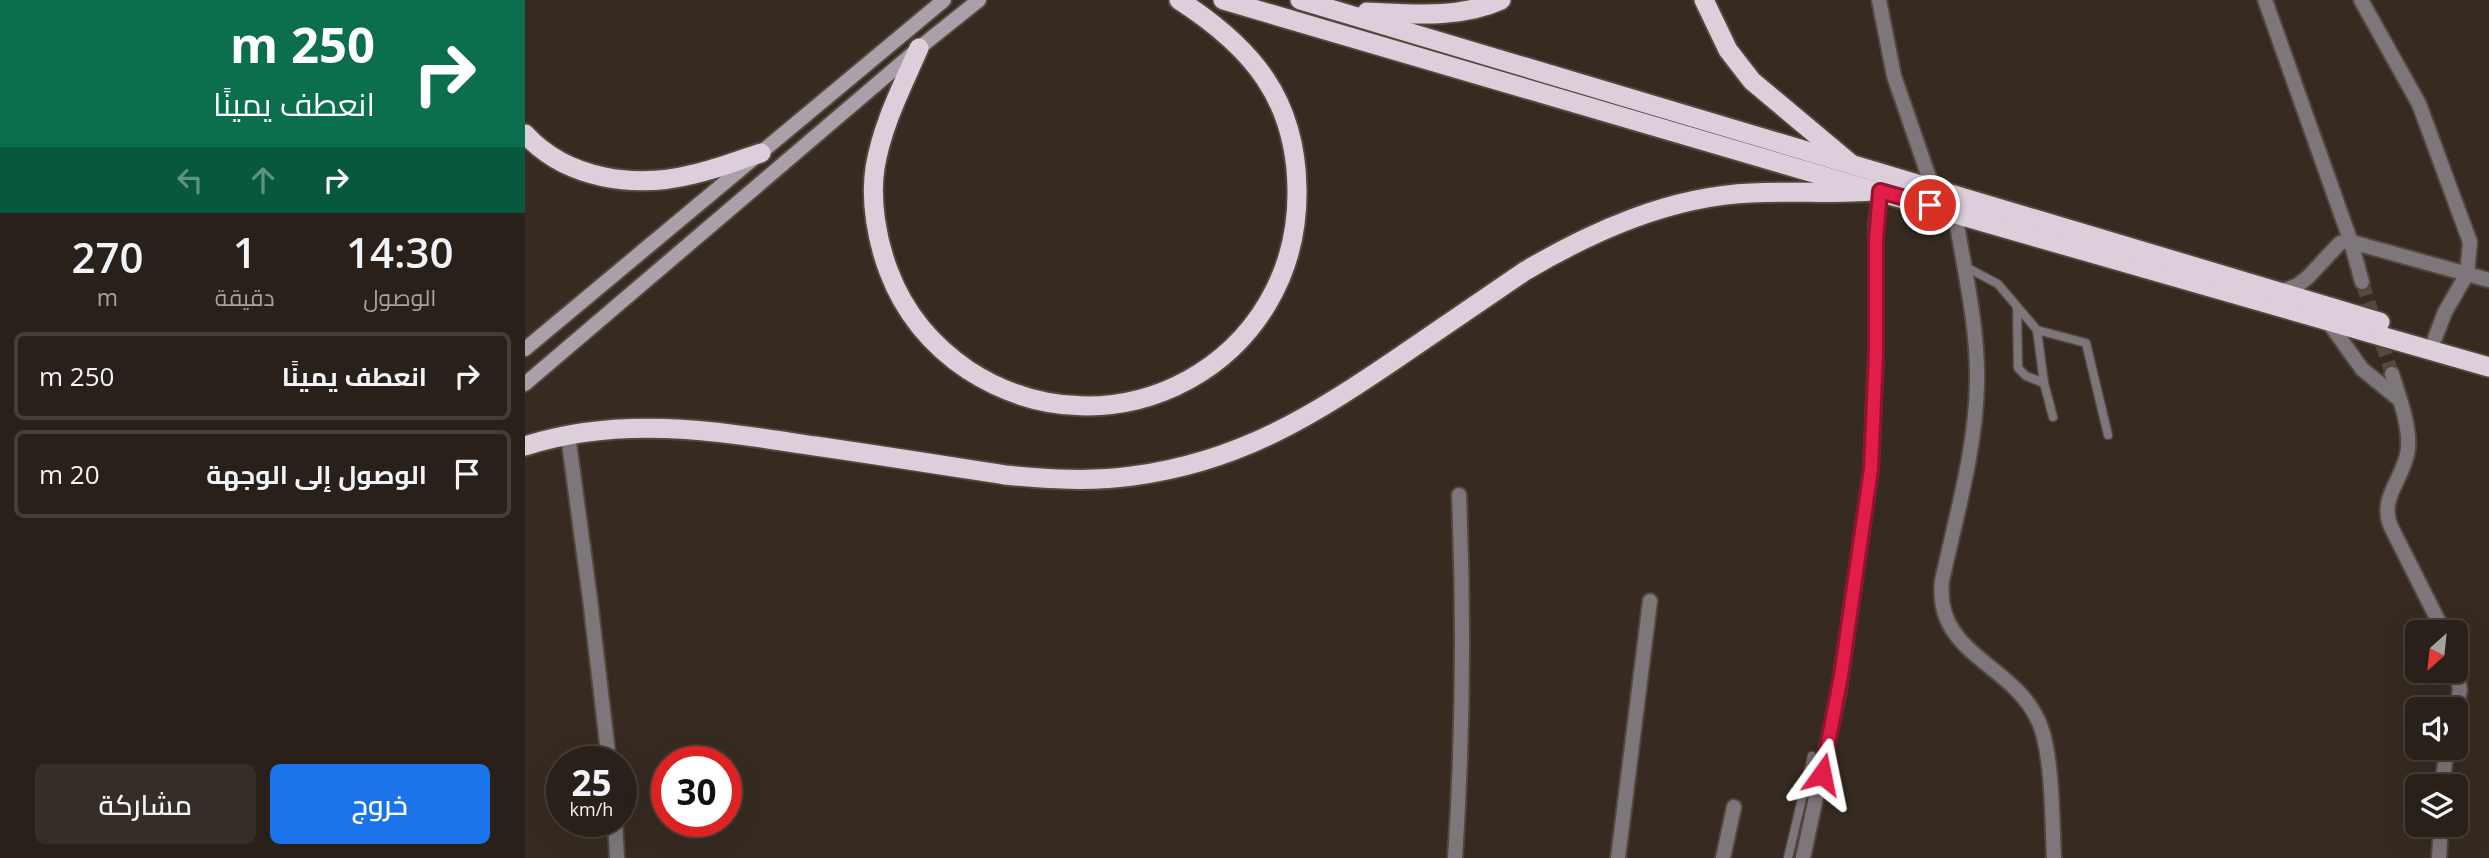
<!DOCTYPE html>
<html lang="ar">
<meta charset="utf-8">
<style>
body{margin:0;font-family:"Open Sans",Cairo,sans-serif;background:#352d26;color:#f1f3f6;direction:rtl;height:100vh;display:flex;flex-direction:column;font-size:26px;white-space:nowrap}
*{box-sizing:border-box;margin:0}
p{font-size:23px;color:#a5a3a2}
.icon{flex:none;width:38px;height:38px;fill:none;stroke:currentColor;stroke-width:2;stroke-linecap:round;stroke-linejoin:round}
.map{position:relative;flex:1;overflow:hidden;direction:ltr}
.sheet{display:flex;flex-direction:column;background:#292019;width:525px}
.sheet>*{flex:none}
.top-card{background:#0b6e4f;color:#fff;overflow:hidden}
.needle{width:46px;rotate:207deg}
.controls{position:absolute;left:1880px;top:620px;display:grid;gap:14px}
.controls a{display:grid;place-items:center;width:63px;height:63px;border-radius:10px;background:#292019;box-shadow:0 7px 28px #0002,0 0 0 2px #453e38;font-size:35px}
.speed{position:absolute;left:21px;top:746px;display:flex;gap:14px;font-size:35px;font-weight:700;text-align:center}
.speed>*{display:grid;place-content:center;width:91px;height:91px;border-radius:50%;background:#292019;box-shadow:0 7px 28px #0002,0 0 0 2px #453e38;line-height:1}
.speed small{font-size:18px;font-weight:400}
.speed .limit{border:10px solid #d22;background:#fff;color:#111}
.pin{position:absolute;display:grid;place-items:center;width:60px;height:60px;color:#fff;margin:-30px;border:4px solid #fff;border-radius:50%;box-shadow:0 2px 7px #0007}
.me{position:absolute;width:77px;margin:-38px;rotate:12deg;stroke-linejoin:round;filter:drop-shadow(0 0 5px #0008)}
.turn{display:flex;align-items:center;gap:24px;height:147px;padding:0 35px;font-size:32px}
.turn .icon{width:91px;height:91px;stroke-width:2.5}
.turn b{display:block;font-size:49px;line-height:60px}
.lanes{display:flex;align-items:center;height:66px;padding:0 35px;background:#0003;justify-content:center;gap:35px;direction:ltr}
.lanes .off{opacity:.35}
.eta{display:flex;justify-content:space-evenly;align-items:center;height:119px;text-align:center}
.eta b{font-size:42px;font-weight:600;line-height:49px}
.primary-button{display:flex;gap:14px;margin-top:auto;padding:14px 35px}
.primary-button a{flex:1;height:80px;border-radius:10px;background:#1a73e8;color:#fff;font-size:28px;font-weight:600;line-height:80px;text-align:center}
.primary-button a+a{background:#352d26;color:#f1f3f6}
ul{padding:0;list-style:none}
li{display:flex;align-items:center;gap:21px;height:88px;margin:0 14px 10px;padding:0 21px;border:4px solid #453e38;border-radius:10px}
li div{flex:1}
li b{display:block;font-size:26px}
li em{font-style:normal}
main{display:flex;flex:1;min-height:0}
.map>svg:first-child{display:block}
</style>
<main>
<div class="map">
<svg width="1964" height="858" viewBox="0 0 1964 858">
<rect width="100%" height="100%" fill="#372b21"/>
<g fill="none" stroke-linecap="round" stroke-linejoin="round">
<path stroke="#54493f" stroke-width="14" stroke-dasharray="14 7" stroke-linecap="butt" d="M1837 282 1867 374"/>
<defs>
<g id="service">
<path d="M1439 266 1473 284 1512 330 1561 343 1583 435"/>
<path d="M1492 308 1493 368 1501 376 1519 383"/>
<path d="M1512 330 1519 383 1528 417"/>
<path d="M1263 858 1287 756"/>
</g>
<g id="minor">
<path d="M1354 0 1369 76 1408 189"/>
<path d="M1740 0 1826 242 1837 282"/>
<path d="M1836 0 1894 104 1945 242 1942 274 1920 312 1910 338"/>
<path d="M1430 213C1439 269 1453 325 1452 382 1451 449 1431 516 1417 581 1409 654 1487 663 1513 720 1528 751 1527 822 1529 858"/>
<path d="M1755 292 1773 285 1783 277 1815 243 1823 241 1964 280"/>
<path d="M1802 320 1837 369 1875 400"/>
<path d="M1867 374C1874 397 1885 425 1883 449 1880 478 1853 497 1866 527L1919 632"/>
<path d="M43 435 65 599 84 761"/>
<path d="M1930 659 1935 690 1930 716"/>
<path d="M1917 786 1922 747"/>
<path d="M90 821 92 858"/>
<path d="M930 858C938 737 939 617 934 495"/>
<path d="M1093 858 1125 601"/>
<path d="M1198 858 1209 807"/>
<path d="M1278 858 1314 690 1346 469 1351 354V226L1355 191"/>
<path d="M1914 858 1916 824"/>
</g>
<g id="secondary">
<path d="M0 349 419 0"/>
<path d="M0 384 394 48 454 0"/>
</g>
<g id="trunk">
<path d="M698 0 1350 191 1964 367"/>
<path d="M775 0 1855 322"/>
<path d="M1179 0 1203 50 1227 81 1325 163"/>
<path d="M842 12C887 14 934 19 976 0"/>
<path d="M394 48C377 87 357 125 350 168 345 201 352 241 364 272 380 314 406 345 443 370 588 464 775 363 772 189 771 99 727 47 654 0"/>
<path d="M0 134C42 180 111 189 169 174 192 169 214 160 236 153"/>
<path d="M0 446C96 415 192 431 290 446 353 455 416 465 480 475 522 479 565 482 607 476 715 462 789 415 877 355 918 327 959 299 1000 271 1068 231 1146 196 1227 193 1268 191 1309 194 1350 191"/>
</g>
</defs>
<use href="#service" stroke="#52473d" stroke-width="11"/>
<use href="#minor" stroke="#52473d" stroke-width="18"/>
<use href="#secondary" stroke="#52473d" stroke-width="18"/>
<use href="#trunk" stroke="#52473d" stroke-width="23"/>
<use href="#service" stroke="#7d777c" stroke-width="8"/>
<use href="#minor" stroke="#7d777c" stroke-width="14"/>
<use href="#secondary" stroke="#aaa0a9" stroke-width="14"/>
<use href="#trunk" stroke="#dcceda" stroke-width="19"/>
</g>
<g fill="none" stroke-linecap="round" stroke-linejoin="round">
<defs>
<path id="route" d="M1297 774 1316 676 1346 469 1351 354V240L1355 191 1405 205"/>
</defs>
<use href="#route" stroke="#92132f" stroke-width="18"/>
<use href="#route" stroke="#e11d48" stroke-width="12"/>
</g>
</svg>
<div class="controls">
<a><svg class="needle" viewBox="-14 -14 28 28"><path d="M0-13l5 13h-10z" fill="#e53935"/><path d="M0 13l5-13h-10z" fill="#a5a3a2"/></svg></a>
<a><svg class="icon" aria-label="sound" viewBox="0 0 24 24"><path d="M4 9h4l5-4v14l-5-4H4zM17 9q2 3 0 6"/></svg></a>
<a><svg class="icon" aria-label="layers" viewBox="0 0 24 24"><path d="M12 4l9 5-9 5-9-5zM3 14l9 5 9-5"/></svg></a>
</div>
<div class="speed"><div>25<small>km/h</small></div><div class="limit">30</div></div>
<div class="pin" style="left:1405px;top:205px;background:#d93025"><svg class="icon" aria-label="arrive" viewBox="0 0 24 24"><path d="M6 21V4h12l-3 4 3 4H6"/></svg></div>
<svg class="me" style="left:1297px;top:774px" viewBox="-20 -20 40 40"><path d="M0-17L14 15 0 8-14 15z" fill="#e11d48" stroke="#fff" stroke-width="4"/></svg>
</div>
<section class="sheet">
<div class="top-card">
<div class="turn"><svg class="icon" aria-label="right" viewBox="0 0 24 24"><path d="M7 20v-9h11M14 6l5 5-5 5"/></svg><div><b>250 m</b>انعطف يمينًا</div></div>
<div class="lanes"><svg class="icon off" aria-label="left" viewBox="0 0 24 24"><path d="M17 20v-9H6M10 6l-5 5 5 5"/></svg><svg class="icon off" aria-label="ahead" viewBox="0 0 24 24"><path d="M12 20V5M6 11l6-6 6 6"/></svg><svg class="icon" aria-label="right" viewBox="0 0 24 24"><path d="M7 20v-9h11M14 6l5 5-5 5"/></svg></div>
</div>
<div class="eta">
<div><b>14:30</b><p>الوصول</p></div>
<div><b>1</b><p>دقيقة</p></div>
<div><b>270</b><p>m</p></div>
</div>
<ul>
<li><svg class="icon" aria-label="right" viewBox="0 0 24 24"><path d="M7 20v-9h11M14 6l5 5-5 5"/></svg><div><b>انعطف يمينًا</b></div><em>250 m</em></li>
<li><svg class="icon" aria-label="arrive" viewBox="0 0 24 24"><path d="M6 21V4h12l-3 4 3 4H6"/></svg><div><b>الوصول إلى الوجهة</b></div><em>20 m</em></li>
</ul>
<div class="primary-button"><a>خروج</a><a>مشاركة</a></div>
</section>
</main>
